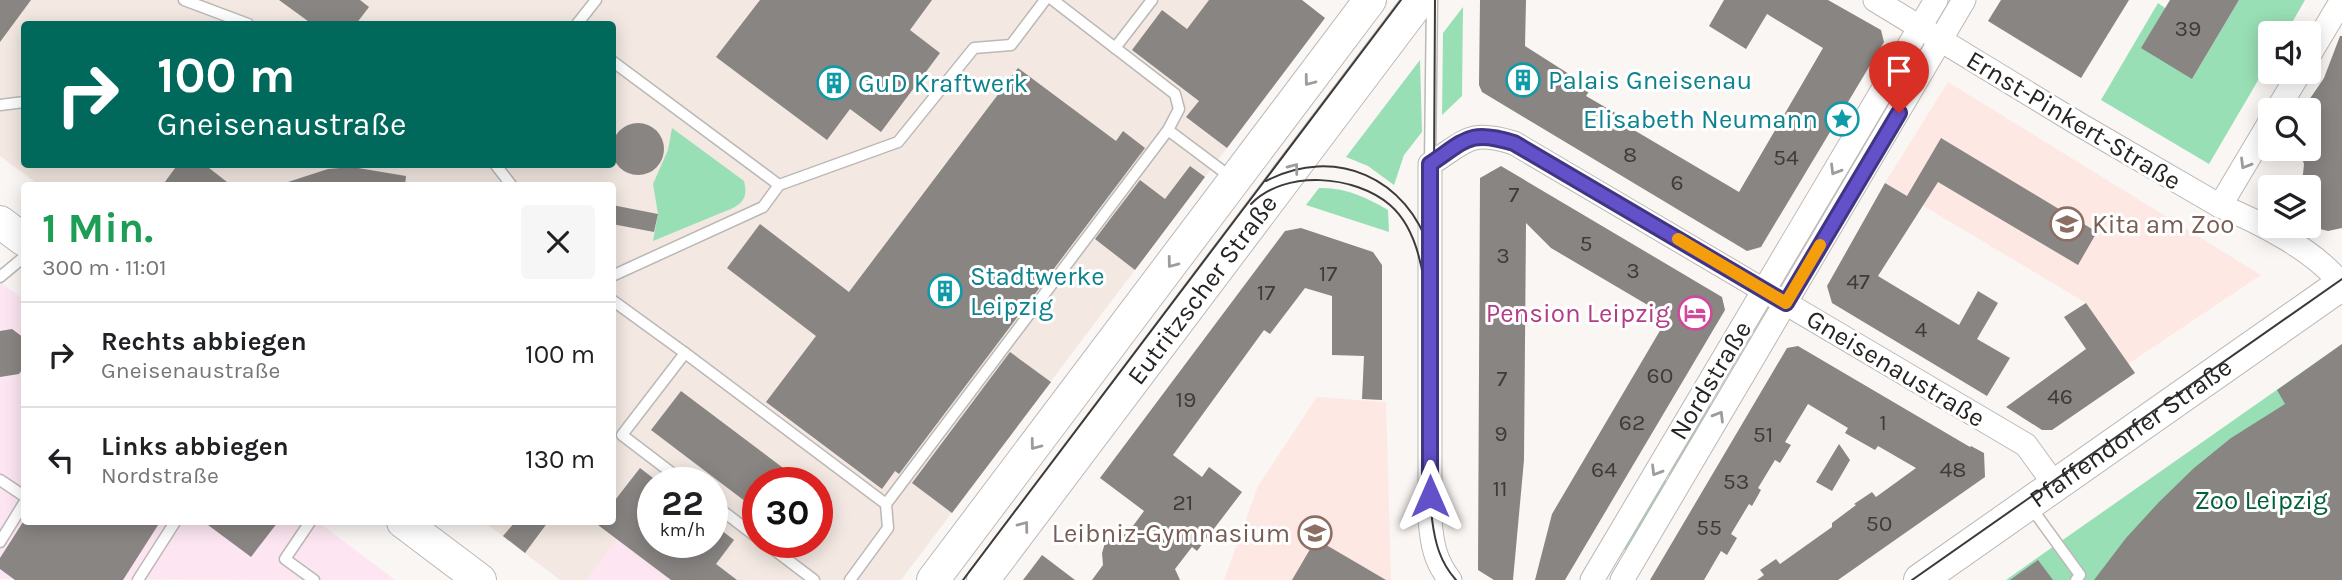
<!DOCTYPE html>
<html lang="de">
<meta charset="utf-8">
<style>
body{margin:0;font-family:Karla,sans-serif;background:#f6f6f6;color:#202124;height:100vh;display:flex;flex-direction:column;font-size:26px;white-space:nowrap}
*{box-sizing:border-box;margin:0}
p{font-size:23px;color:#757577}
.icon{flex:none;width:38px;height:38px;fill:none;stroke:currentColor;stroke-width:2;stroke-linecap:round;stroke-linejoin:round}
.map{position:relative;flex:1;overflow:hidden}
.details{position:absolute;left:21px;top:182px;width:595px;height:343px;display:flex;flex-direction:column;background:#fff;border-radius:7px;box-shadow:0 4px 18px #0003}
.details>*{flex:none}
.top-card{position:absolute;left:21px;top:21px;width:595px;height:147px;border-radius:7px;box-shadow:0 4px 18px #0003;background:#00695c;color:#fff;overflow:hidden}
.buttons{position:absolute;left:2258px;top:21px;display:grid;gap:14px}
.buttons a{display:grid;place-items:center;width:63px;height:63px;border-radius:7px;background:#fff;box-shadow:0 4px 18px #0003;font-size:35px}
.speed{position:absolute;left:637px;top:467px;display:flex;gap:14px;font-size:35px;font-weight:700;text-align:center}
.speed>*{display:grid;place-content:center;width:91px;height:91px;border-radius:50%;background:#fff;box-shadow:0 4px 18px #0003;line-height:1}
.speed small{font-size:18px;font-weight:400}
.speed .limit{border:10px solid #d22;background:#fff;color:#111}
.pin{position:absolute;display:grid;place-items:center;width:60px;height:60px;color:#fff;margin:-72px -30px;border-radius:50% 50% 50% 0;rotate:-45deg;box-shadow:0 0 7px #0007}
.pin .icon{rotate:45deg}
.me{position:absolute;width:77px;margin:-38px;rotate:0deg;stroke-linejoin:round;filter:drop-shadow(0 0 5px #0008)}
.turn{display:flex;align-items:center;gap:24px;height:147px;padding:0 21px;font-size:32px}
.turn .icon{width:91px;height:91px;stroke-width:2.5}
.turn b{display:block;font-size:49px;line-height:60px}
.round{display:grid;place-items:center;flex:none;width:74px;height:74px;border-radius:7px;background:#f6f6f6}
.head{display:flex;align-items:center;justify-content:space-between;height:119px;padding:0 21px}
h1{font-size:42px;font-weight:700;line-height:52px;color:#1e9e55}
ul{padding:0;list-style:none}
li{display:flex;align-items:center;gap:21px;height:105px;padding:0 21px;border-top:2px solid #e0e0e0}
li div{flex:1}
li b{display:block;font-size:26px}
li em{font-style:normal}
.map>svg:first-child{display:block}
</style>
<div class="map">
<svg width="2342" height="580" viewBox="0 0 2342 580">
<rect width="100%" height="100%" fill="#faf6f4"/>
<g fill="#fde6f2">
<path d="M0 282 24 300V522H318L395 580 0 579Z"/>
<path d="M617 538 671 580H586Z"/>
</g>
<path fill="#f3e8e2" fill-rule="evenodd" d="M0 0H1302L1325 18 901 580H671L617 539 586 580H560L484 522H612V186L39 185 0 156ZM24 24H612V164H24ZM653 483H712V542H653ZM758 483H817V542H758Z"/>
<g fill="#fde8e3">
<path d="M1948 82 2261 275 2128 364 2086 303 1885 183Z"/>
<path d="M1317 397 1386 402 1391 580H1224L1258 486Z"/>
</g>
<g fill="#99dfb5">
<path d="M2239 0H2305L2286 33H2270V60L2209 164 2101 100 2158 3 2165 8 2192 79Z"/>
<path d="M1463 7 1462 96 1442 115 1443 33Z"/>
<path d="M1420 60 1422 132 1404 155 1394 185 1368 166 1346 157Z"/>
<path d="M672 128 744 181C747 194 746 201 733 208L653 241 658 214 653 184 668 150Z"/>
<path d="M1319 188C1345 187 1366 197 1388 210L1389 232 1306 205Z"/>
<path d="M2342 344V580H2006L2030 563Z"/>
<path d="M1705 403 1716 410 1676 479 1664 472Z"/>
<path d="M1661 478 1672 485 1632 554 1620 547Z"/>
</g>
<g fill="#888583">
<path d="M0 0H31L0 42Z"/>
<path d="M279 0H360L369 7 356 24H312Z"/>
<path d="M760 0H932L910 30 940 53 881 132 850 109 827 140 716 57Z"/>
<path d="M1209 0H1302L1325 18 1227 148 1186 117 1199 101 1132 50 1162 10 1187 29Z"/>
<path d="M1480 0H1526L1525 46 1591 88 1586 96 1624 118 1622 123 1739 192 1823 48 1767 14 1746 49 1709 26 1724 0H1828L1881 30 1884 42 1761 247 1747 251 1482 92 1479 85Z"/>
<path d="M2001 0H2129L2081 78 1988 21Z"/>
<path d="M2170 0H2239L2192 79 2141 48Z"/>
<path d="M2340 36H2342V228L2328 231 2308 226V187H2299L2303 174 2304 164 2299 149H2308L2309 100 2324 78Z"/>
<path d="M1018 68 1116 141 1123 131 1145 148 899 474 895 471 882 489 766 402 816 336 727 268 760 224 849 292Z"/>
<circle cx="638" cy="149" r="26"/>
<path d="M1941 138 2097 232 2078 265 1938 182 1878 276 1959 325 1978 291 1998 303 1977 339 2010 358 1987 396 1832 303 1827 286 1885 183 1907 196Z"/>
<path d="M178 164H204L232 186H162Z"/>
<path d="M1190 166 1205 177 1135 270 1095 239 1140 180 1165 199Z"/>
<path d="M1501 166 1722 297 1725 310 1565 580H1535L1552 514 1668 317 1551 248 1526 223 1524 460 1513 580H1494L1478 570 1480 178Z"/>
<path d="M352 167 406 176 405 186H289L288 182 328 169Z"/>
<path d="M612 205 658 214 654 232 612 224Z"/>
<path d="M1301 228 1373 252 1382 265V400L1362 399 1364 356 1332 355V296L1305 288 1270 334 1264 330 1173 455 1202 477 1209 467 1242 492 1197 551 1192 547 1175 569 1180 580H1092L1103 565 1102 553 1105 543 1113 536 1127 534 1144 511 1100 478 1285 231Z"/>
<path d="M2086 303 2135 373 2052 430H2042L2006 407 2086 349 2064 317Z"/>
<path d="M12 329 24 338V367L19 374 0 377V331Z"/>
<path d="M2342 344V580H2094L2126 538 2159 502 2194 468 2231 438 2285 404 2277 390Z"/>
<path d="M1798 346 1970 447 1971 446 1984 453 1985 477 1838 580H1757L1764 575 1760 570 1776 559 1780 564 1832 527V523L1856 505 1854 504 1872 492 1876 497 1916 468 1878 446 1875 450 1845 433 1848 428 1808 404 1785 442 1791 445 1780 463 1775 460 1758 488 1761 490 1752 506 1749 504 1731 534 1737 538 1727 555 1721 551 1704 580H1650L1787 348Z"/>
<path d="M1010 352 1051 382 952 513 912 483Z"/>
<path d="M681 391 803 483H758V511L651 430Z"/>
<path d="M1839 444 1850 460 1832 491 1816 482Z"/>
<path d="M640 468 653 478V542H712V523L734 540 716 564 737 580H671L594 522H612V504Z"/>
<path d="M23 522H160L123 580H15L0 569V558Z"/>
<path d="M204 522H278L251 557Z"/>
<path d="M515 522H548L525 553 503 536Z"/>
<path d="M1316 539 1386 580H1292Z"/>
<path d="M1042 555 1075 580H1023Z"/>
<path d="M2038 560 2053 580H2010Z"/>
</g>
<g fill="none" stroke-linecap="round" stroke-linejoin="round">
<defs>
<g id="service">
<path d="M184 0 248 24"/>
<path d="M1053 0 1175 94 1179 109 1168 130 1232 178"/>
<path d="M577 24 596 0"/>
<path d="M1115 48 1152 0"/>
<path d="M612 61 779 185"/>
<path d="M0 105 24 102"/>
<path d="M495 164 512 186"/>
<path d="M1430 164 1432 0"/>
<path d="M612 276 763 207 779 185 898 142 974 48 1011 45 1045 0"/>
<path d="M0 277 24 257"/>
<path d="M612 300 685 353"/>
<path d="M0 480 24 496"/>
<path d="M685 483 622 435 685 353 886 504"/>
<path d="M712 503 758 538"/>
<path d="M2030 506 2080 575 2076 580"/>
<path d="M310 522 285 559 314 580"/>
<path d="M0 542 24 503"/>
<path d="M764 542 814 580"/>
<path d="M138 580 175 522"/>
<path d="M850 580 888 528 886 504 1168 130"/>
</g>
<g id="minor">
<path d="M1875 0 2077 123 2220 206C2258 221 2316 251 2341 284"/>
<path d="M2308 57 2342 0"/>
<path d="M2277 110 2300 72"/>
<path d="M2220 206 2270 122"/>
<path d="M1450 580C1435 561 1432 544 1430 520V164C1467 141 1469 129 1514 143L2026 445 2055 485"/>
<path d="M1592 580 1936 0"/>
<path d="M1622 580 1964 0"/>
</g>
<g id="secondary">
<path d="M0 222 24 240"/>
<path d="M403 522 480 580"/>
<path d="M933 580 1370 0"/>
<path id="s1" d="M983 580 1420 0"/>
<path id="s2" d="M1920 580 2342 284"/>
</g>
</defs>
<use href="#service" stroke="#bcb8b6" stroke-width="13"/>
<use href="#minor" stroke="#bcb8b6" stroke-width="25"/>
<use href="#secondary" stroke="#bcb8b6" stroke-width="34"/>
<use href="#service" stroke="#fff" stroke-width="10"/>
<use href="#minor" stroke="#fff" stroke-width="23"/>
<use href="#secondary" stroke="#fff" stroke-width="32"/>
<g stroke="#3d3b3a" stroke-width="2">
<path d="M1435 0 1432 519C1435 543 1440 562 1456 580"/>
<path d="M1266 181C1335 145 1408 178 1430 251"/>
<path d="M1251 204C1285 169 1355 175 1390 205 1412 224 1420 254 1424 282"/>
<path d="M963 580 1401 0"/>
<path d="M1912 580 2342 279"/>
</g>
</g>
<defs><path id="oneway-chevron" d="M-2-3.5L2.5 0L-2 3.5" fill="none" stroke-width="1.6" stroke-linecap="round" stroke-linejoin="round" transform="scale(1.75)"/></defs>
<g stroke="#9d9c9c">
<use href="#oneway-chevron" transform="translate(1309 81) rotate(127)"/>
<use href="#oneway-chevron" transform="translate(2245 164) rotate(121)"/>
<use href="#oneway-chevron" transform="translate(1294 168) rotate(-53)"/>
<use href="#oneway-chevron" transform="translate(1835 170) rotate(121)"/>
<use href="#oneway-chevron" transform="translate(1172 263) rotate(127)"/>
<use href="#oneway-chevron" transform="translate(1719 416) rotate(-59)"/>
<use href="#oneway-chevron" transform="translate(1035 445) rotate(127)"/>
<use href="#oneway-chevron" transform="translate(1656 471) rotate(121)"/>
<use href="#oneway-chevron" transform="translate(1024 526) rotate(-53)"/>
</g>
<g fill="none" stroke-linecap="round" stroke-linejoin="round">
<defs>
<path id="route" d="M1430 496V164C1466 140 1469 129 1514 143L1786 303 1899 113"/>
</defs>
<use href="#route" stroke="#403583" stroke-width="18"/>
<use href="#route" stroke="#6251c9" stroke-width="12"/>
<path stroke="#f59e0b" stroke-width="12" d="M1678 239 1786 303 1820 245"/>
</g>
<defs>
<symbol id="building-ring" viewBox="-11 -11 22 22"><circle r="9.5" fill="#fff" stroke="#0f9aa8" stroke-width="1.5"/><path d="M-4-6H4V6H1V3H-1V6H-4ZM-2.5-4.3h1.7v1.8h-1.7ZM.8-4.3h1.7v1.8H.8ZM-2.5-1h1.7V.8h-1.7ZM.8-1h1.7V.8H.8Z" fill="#0f9aa8"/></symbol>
<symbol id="sight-ring" viewBox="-11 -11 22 22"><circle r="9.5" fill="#fff" stroke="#0f9aa8" stroke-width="1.5"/><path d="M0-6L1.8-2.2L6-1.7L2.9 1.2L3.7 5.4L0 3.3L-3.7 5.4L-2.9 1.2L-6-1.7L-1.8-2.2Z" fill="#0f9aa8"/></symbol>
<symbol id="school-ring" viewBox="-11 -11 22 22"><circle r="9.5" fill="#fff" stroke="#8d6e63" stroke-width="1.5"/><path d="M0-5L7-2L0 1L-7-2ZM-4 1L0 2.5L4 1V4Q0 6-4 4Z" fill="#8d6e63"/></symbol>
<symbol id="hotel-ring" viewBox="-11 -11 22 22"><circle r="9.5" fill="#fff" stroke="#d1479c" stroke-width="1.5"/><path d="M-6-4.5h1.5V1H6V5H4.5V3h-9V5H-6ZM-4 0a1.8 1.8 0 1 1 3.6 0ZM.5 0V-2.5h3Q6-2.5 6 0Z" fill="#d1479c"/></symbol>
</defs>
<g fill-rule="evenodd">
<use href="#building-ring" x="1504" y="61" width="38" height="38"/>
<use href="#building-ring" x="815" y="64" width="38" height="38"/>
<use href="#sight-ring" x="1823" y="100" width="38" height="38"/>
<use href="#school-ring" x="2048" y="205" width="38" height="38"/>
<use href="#building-ring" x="926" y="272" width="38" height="38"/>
<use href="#hotel-ring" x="1676" y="294" width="38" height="38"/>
<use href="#school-ring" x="1296" y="514" width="38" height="38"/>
</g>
<g text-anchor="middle" stroke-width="6" stroke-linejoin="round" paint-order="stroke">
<g font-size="23" fill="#3e3c3b">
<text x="2188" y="36">39</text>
<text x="1630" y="162">8</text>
<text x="1786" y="165">54</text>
<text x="1677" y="190">6</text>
<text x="1514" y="202">7</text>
<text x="1586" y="251">5</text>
<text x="1503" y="263">3</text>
<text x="1633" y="278">3</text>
<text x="1328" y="281">17</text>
<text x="1858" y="289">47</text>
<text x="1266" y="300">17</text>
<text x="1921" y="337">4</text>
<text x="1660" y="383">60</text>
<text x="1502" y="386">7</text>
<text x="2060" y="404">46</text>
<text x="1186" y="407">19</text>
<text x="1632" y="430">62</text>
<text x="1883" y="430">1</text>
<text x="1501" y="441">9</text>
<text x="1763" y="442">51</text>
<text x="1604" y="477">64</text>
<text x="1953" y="477">48</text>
<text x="1736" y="489">53</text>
<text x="1500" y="496">11</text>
<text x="1183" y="510">21</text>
<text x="1879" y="531">50</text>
<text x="1709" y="535">55</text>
</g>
<g font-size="26" fill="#0d838f" stroke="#fff" text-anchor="start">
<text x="1548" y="89">Palais Gneisenau</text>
<text x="858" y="92">GuD Kraftwerk</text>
<text x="1818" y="128" text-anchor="end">Elisabeth Neumann</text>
<text x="970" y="285">Stadtwerke<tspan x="970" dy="30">Leipzig</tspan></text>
</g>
<g font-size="26" fill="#252423" stroke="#fff">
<text transform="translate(2074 120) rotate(31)" y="9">Ernst-Pinkert-Straße</text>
<text dy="9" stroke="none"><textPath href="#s1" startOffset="364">Eutritzscher Straße</textPath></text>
<text transform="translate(1896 368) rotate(31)" y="9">Gneisenaustraße</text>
<text transform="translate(1710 380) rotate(-59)" y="9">Nordstraße</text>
<text dy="9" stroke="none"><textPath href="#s2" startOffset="257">Pfaffendorfer Straße</textPath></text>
</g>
<g font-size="26" fill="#785e54" stroke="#fff" text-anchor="start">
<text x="2092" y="233">Kita am Zoo</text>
<text x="1290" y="542" text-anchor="end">Leibniz-Gymnasium</text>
</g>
<g font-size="26" fill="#b23c85" stroke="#fff" text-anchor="end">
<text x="1670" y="322">Pension Leipzig</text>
</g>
<g font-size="26" fill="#03603a" stroke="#fff">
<text x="2261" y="509">Zoo Leipzig</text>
</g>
</g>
</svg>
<div class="buttons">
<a><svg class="icon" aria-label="sound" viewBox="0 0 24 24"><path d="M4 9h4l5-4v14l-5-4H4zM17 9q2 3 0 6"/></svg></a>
<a><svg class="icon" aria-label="search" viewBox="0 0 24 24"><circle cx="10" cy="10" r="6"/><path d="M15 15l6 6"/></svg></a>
<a><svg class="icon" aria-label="layers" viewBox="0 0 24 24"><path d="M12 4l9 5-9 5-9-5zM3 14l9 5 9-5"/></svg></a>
</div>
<div class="speed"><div>22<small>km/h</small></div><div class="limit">30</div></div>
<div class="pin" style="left:1899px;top:113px;background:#d93025"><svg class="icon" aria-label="arrive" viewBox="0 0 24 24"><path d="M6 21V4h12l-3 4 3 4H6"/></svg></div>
<svg class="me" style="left:1430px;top:496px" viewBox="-20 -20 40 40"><path d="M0-17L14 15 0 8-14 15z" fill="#6251c9" stroke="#fff" stroke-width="4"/></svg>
<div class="top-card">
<div class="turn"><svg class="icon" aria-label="right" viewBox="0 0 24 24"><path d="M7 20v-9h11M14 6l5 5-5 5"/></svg><div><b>100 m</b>Gneisenaustraße</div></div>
</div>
<section class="details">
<div class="head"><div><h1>1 Min.</h1><p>300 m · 11:01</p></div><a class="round"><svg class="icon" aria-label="close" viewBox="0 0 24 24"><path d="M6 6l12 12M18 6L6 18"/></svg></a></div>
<ul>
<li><svg class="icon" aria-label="right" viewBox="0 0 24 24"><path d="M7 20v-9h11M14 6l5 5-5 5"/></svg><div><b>Rechts abbiegen</b><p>Gneisenaustraße</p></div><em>100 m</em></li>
<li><svg class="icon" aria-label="left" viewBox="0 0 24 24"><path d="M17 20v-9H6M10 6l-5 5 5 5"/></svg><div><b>Links abbiegen</b><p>Nordstraße</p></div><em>130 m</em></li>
</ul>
</section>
</div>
